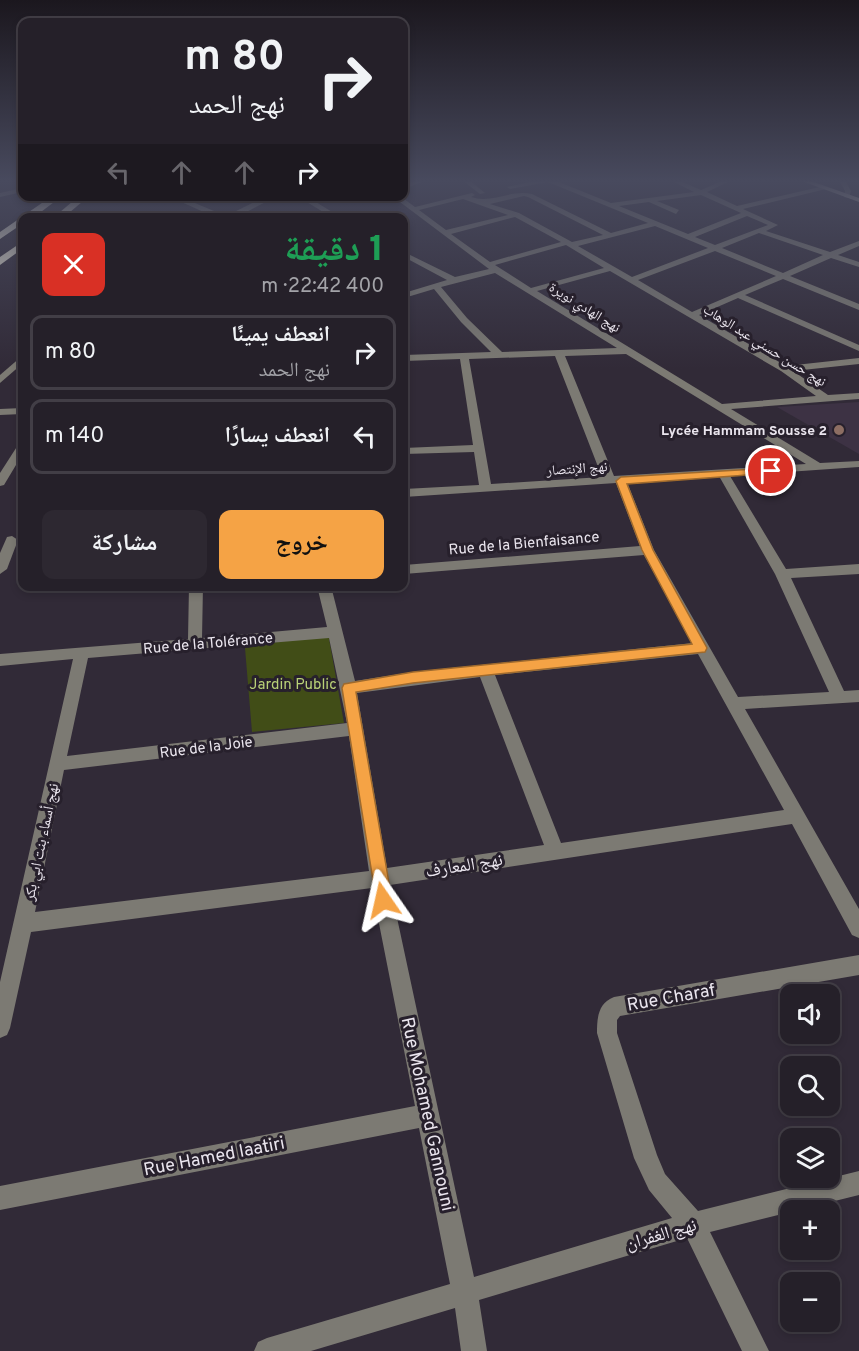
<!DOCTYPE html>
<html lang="ar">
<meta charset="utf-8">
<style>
body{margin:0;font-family:Overpass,"Noto Naskh Arabic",sans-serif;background:#2d2831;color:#f1f3f6;direction:rtl;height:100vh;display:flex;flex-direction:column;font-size:22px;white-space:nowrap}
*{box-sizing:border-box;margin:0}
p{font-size:20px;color:#a3a3a8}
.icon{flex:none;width:33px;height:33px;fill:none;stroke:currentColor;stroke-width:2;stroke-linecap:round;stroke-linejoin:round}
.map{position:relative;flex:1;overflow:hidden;direction:ltr}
.sheet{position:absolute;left:18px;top:213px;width:390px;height:378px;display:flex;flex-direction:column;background:#252029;border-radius:12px;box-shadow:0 3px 9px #0003,0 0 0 2px #423e46;direction:rtl}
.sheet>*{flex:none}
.top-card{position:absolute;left:18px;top:18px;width:390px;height:183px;border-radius:12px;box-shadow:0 3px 9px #0003,0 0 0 2px #423e46;direction:rtl;background:#252029;color:#f1f3f6;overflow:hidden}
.fabs{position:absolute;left:780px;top:984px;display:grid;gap:12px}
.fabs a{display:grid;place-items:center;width:60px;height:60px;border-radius:12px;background:#252029;box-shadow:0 3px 9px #0003,0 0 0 2px #423e46;font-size:30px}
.pin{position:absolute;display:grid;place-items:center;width:51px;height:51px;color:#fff;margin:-26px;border:3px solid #fff;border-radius:50%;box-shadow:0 2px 6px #0007}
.me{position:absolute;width:66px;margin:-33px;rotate:349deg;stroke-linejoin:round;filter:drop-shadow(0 0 4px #0008)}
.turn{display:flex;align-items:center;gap:21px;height:126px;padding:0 24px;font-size:27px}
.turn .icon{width:78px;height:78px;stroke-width:2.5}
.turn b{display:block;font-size:42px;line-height:51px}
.lanes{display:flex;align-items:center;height:57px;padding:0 24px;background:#0003;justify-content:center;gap:30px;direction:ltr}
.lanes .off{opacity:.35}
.round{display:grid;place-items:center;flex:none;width:63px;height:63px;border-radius:12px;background:#2d2831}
.overview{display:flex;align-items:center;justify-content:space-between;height:102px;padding:0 24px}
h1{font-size:36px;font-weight:800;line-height:45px;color:#1e9e55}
.primary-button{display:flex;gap:12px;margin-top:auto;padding:12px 24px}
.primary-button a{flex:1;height:69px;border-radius:12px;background:#f5a345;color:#111;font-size:24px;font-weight:800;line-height:69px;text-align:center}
.primary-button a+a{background:#2d2831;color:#f1f3f6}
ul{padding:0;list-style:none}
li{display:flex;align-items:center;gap:18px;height:75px;margin:0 12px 9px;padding:0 12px;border:3px solid #423e46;border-radius:12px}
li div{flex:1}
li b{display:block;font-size:22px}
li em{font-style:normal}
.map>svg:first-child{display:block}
</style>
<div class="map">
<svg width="859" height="1351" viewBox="0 0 859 1351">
<rect width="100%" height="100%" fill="#312a37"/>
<path fill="#3d3244" d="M859 402V454L777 407Z"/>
<path fill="#414d17" d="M328 633 344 723 252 732 245 648Z"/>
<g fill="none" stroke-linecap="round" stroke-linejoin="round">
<g fill="#7c7a73" fill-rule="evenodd">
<path d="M418 180H427L404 189V185Z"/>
<path d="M462 180H469L485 193 480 194Z"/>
<path d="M539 180H554L611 203 694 192 670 180H678L701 190 724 180H732L707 192 737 206 824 186 826 189 743 209 778 225 766 231 830 252 859 241V246L838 255 859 262V267L831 258 790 276 859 304V310L783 279 745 295 859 345V351L738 298 699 315 786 366 859 358V364L793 371 828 395 859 393V399L731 409 820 463 859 461V467L730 476 786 569 859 564V574L791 578 844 691 859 690V702L745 709 859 909V938L852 935 792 824 390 885 474 1277 672 1218 649 1190 634 1158 597 1033C597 1018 598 1003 614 997L859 955V975L620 1016 617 1020V1033L657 1155 665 1174 698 1211 859 1171V1195L710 1232 769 1351H742L687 1238 479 1300 487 1351H461L455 1308 311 1351H254L258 1342 267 1338 450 1284 419 1128 0 1210V1186L415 1106 372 888 31 932 10 1028 7 1035 0 1038V982L73 659 0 666V654L188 639 189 586H203L202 638 327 627 317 586H331L355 681 413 672 693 643 644 555 404 574V565L640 546 616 483 404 497V489L479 485 474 452 404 454V448L473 445 460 359 404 361V355L491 352 461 322 434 289 404 298V293L447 280 404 257V252L455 277 489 269 392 196H400L415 207 472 193 475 195 471 197C492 204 511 189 532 194L611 233 648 223 548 182 510 189 507 187ZM701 195 741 213 688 234 619 206 649 202 676 214 679 210 657 201ZM524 196 528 197 603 235 572 242 519 213 490 204ZM463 199 508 215 446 230 419 210ZM747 216 768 225 715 245 695 237ZM515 217 561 242 490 262 451 234ZM655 226 708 248 632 277 578 246ZM759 233 823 255 783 273 722 248ZM566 245 604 268 531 288 495 265ZM715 251 776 276 692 312 638 280ZM610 271 781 371 816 396 722 404 537 291ZM495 273 617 348 502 352 467 318 441 287ZM626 354 806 464 614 476 565 356ZM555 356 602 477 491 484 469 359ZM719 476 775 574 829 692 738 697 654 550 627 482ZM329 638 347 723 67 756 88 658ZM698 654 784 810 561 843 495 675ZM480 677 544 845 387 868 357 693ZM349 736 369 871 35 912 64 770Z"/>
<path d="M839 180H845L851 191 849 198 844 197 845 191Z"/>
<path d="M22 188V192L0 197V193Z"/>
<path d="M168 196H178L226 216 267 196H277L235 218H217Z"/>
<path d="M297 196H306L342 218H333Z"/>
<path d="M22 356V364L0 383V375Z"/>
<path d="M22 408V414L0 415V409Z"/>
<path d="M22 444V455L4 485 0 486V473L18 445Z"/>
<path d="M12 536 18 540 7 569 0 574V553L7 537Z"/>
</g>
<path fill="#cbc7b8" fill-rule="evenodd" d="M799 180H808L859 198V202Z"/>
<g fill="#eae6d3" fill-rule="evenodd">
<path d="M52 196H62L33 218H22V224L0 239V232Z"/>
<path d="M79 196H89L63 218H53Z"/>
<path d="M22 242V249L0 265V257Z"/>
</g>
</g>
<linearGradient id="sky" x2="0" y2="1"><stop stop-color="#1b171e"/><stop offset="0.49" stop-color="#484a5e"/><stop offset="1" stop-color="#484a5e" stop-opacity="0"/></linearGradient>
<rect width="859" height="369" fill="url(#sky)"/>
<path fill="#f5a345" stroke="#9f6a2d" stroke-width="1.5" d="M771 468H775V473L627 484 653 550 707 648 705 652 413 683 356 692 392 900 389 905 383 908 377 905 342 688 344 684 413 672 692 644 642 550 616 481 621 477Z"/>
<circle fill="#8d6e63" stroke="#27202c" stroke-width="2" cx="839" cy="430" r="6"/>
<g text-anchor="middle" stroke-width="6" stroke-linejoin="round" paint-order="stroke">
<g font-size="14" fill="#eae5ee" stroke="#27202c">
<text transform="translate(585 307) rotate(32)" y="5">نهج الهادي نويرة</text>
<text transform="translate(765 345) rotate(32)" y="5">نهج حسن حسني عبد الوهاب</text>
<text transform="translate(577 468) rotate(-4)" y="5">نهج الإنتصار</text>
</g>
<g font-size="14" font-weight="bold" fill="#eae5ee" stroke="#27202c" text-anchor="end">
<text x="827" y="435">Lycée Hammam Sousse 2</text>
</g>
<g font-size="15" fill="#eae5ee" stroke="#27202c">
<text transform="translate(524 543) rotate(-5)" y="5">Rue de la Bienfaisance</text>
<text transform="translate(208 643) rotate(-5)" y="5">Rue de la Tolérance</text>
<text transform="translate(206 747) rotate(-7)" y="5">Rue de la Joie</text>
<text transform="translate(41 842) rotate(-78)" y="5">نهج أسماء بنت ابي بكر</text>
</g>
<g font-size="15" fill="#b9d177" stroke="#27202c">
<text x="293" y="689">Jardin Public</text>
</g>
<g font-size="18" fill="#eae5ee" stroke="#27202c">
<text transform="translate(464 865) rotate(-9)" y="6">نهج المعارف</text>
<text transform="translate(671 997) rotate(-10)" y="6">Rue Charaf</text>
<text transform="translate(428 1114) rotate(78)" y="6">Rue Mohamed Gannouni</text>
<text transform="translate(214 1156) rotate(-11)" y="6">Rue Hamed laatiri</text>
<text transform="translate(661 1234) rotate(-16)" y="6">نهج الغفران</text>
</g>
</g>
</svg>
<div class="fabs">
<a><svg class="icon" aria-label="sound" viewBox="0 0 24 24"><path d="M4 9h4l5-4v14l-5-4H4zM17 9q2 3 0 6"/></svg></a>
<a><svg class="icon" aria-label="search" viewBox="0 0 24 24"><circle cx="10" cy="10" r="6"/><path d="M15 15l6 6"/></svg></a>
<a><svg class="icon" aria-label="layers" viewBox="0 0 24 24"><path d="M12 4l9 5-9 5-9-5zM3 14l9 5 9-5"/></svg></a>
<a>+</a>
<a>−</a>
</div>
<div class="pin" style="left:771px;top:471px;background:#d93025"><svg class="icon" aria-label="arrive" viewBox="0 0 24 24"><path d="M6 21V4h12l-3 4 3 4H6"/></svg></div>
<svg class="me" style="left:383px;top:900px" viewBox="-20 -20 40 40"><path d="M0-17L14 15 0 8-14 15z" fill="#f5a345" stroke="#fff" stroke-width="4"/></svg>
<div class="top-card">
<div class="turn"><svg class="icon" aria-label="right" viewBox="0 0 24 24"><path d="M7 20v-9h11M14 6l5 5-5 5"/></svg><div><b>80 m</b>نهج الحمد</div></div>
<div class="lanes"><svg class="icon off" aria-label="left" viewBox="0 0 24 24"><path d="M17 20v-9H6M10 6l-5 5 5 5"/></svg><svg class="icon off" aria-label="ahead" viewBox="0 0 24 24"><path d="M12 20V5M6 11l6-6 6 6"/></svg><svg class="icon off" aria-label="ahead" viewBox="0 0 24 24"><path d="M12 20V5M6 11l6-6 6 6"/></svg><svg class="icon" aria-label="right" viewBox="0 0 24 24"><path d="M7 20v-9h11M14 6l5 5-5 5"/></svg></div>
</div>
<section class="sheet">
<div class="overview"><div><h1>1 دقيقة</h1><p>400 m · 22:42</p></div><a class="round" style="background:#d93025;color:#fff"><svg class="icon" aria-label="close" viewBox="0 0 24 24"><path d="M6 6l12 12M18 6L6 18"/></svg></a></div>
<ul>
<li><svg class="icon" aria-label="right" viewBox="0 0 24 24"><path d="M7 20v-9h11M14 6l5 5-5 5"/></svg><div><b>انعطف يمينًا</b><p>نهج الحمد</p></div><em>80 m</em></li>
<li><svg class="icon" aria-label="left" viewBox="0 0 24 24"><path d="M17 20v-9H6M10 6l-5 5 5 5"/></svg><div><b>انعطف يسارًا</b></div><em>140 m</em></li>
</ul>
<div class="primary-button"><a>خروج</a><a>مشاركة</a></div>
</section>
</div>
